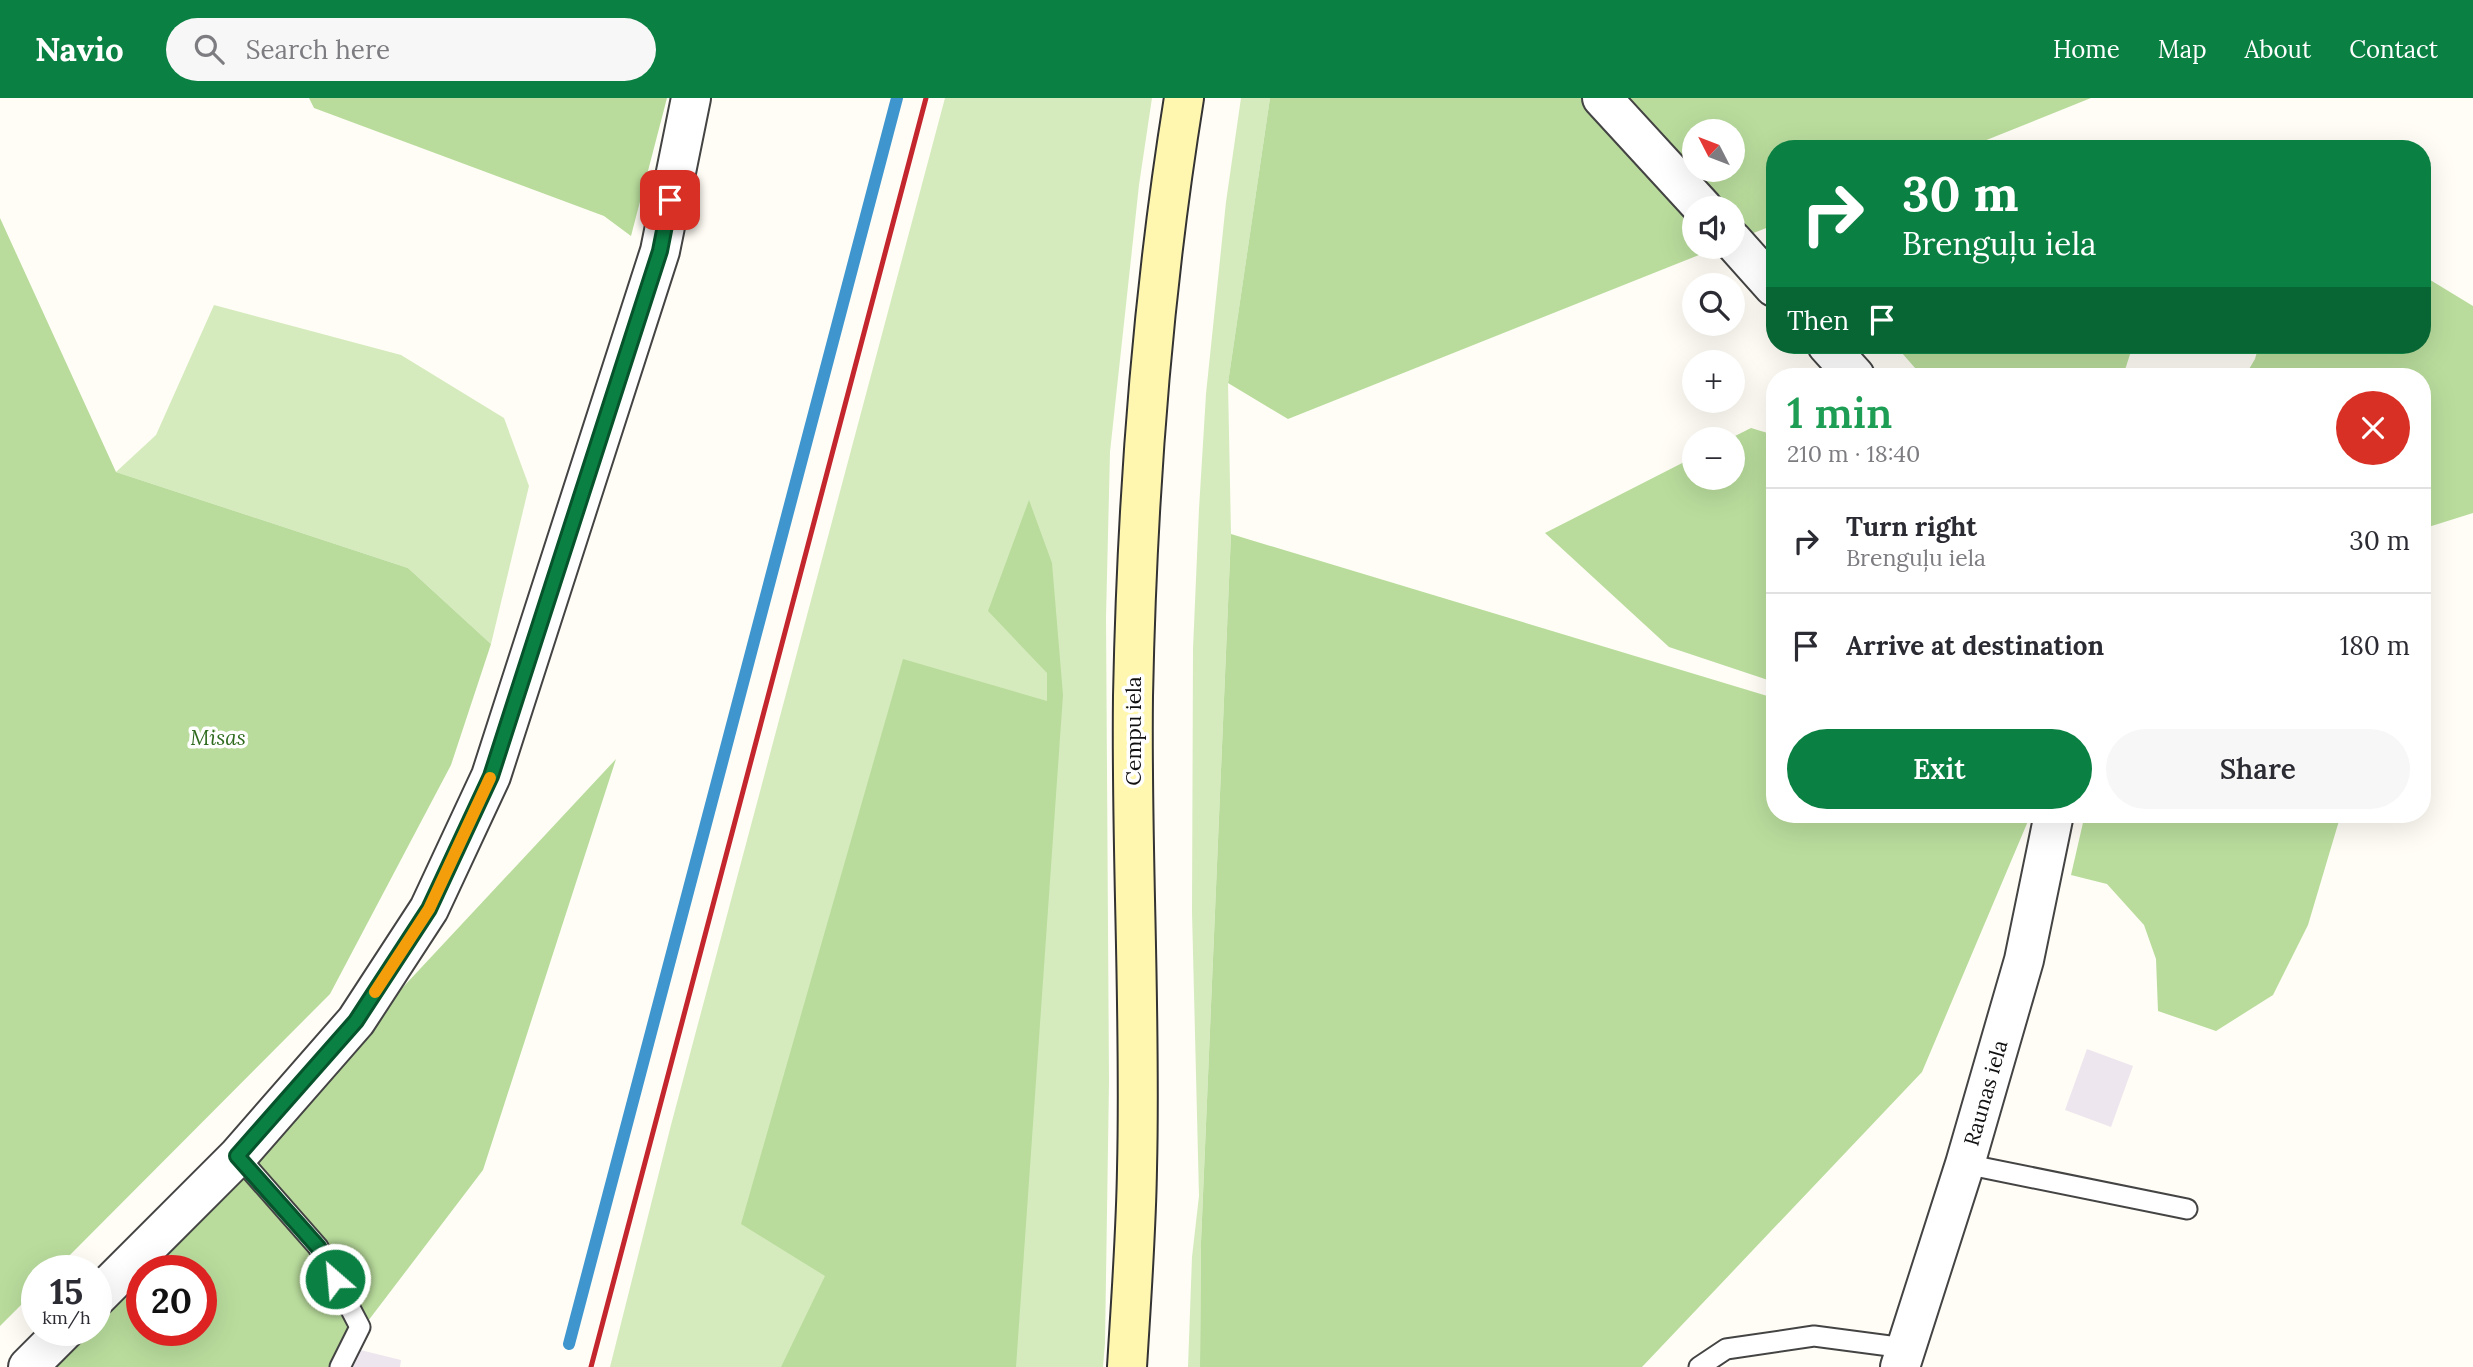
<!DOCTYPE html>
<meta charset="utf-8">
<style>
body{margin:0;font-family:Lora,serif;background:#f7f7f7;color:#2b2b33;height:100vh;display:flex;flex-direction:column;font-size:26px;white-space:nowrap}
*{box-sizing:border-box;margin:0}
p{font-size:23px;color:#7c7c81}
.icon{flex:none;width:38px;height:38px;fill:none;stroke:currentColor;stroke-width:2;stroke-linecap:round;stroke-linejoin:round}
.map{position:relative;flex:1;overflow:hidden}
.panel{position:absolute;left:1766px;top:270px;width:665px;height:455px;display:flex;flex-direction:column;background:#fff;border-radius:28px;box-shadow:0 7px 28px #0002}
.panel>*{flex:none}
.top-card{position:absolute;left:1766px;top:42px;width:665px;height:214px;border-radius:28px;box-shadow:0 7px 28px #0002;background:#0b8043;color:#fff;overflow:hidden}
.needle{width:46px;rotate:312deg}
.tools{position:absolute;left:1682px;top:21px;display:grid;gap:14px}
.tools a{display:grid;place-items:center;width:63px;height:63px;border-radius:50%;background:#fff;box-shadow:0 7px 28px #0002;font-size:35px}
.speed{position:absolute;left:21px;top:1157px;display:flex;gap:14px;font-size:35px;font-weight:700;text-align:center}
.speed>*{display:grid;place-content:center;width:91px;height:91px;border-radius:50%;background:#fff;box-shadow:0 7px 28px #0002;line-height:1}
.speed small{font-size:18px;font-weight:400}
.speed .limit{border:10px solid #d22;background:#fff;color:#111}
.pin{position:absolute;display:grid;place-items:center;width:60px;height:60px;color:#fff;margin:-30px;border-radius:14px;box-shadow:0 4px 10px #0006}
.me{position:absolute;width:77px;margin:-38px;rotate:333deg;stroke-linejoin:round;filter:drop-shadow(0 0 5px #0008)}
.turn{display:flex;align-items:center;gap:24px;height:147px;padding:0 21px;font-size:32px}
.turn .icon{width:91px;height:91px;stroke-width:2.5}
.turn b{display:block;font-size:49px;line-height:60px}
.then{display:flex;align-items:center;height:66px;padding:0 21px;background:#0003;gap:14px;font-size:26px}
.round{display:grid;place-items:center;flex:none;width:74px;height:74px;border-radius:37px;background:#f7f7f7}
.summary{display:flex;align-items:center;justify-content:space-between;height:119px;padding:0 21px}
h1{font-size:42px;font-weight:600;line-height:52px;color:#1e9e55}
.action{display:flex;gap:14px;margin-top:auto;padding:14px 21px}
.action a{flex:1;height:80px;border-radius:42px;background:#0b8043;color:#fff;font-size:28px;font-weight:600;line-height:80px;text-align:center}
.action a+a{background:#f7f7f7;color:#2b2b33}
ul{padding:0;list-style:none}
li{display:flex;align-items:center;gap:21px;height:105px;padding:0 21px;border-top:2px solid #e1e1e2}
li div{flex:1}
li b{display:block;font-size:26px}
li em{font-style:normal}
header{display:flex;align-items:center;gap:42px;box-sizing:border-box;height:98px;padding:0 35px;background:#0b8043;color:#fff}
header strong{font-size:33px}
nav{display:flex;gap:38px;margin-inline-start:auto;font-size:24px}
.search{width:490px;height:63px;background:#f7f7f7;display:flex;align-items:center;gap:18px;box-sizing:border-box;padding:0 24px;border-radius:38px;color:#7c7c81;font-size:26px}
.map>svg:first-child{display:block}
</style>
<header>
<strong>Navio</strong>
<div class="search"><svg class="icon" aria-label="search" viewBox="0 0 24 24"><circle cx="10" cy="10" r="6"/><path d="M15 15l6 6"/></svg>Search here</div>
<nav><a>Home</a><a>Map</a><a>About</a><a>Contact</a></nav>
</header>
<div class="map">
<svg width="2473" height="1269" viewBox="0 0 2473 1269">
<rect width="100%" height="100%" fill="#fffdf5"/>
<g fill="#eee6ef">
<path d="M2087 951 2133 968 2111 1029 2065 1012Z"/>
<path d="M340 1247 401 1262 400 1269H323Z"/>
</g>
<g fill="#d5ebbd">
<path d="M945 0H1152L1139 87 1110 354 1106 519 1109 983 1105 1245 1103 1269H610L671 1027Z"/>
<path d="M1241 0H1270L1228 285 1231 436 1201 1144 1200 1269H1188L1192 1159 1199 1098 1192 814 1193 551 1199 411 1206 296 1226 104Z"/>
<path d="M214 207 401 257 504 320 529 388 491 546 408 470 116 374 156 337Z"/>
</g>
<g fill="#b9dc9c" fill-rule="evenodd">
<path d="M309 0H667L631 138 604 118 314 10Z"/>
<path d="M1270 0H2091L1964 51H1774V127L1733 143 1732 110H1694V149H1719L1288 321 1228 285ZM1694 33H1732V72H1694Z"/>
<path d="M0 120 116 374 408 470 491 546 451 667 330 896 55 1172H37V1191L0 1228Z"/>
<path d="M2422 177 2473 208V415L2422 431V278H2245L2255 261 2259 247H2422Z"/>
<path d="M1895 247H2133L2123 278H1922Z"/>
<path d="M1751 330 1774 337V584L1669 549 1545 435 1694 359V380H1732V341H1729Z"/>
<path d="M1029 402 1052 465 1063 597 1016 1269H781L825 1178 741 1126 903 561 1047 603V575L988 513Z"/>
<path d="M1231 436 1774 600V716H2031L1922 974 1642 1269H1200L1201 1144Z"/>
<path d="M616 661 483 1072 333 1269H49L83 1232H96V1218ZM142 1172H201V1232H142Z"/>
<path d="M2085 716H2341L2308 827 2273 897 2216 933 2158 913 2156 861 2144 827 2107 786 2071 777Z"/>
</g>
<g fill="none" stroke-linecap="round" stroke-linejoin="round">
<path stroke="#3f96cf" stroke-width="12" d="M569 1246 897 0"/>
<defs>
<g id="service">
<path d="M238 1058 318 1149 360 1229 340 1269"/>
<path d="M1965 1066 2187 1111"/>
<path d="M1699 1269 1726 1251 1814 1238 1905 1250"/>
</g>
<g id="minor">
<path d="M1602 0 1703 110"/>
<path d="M1732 142 1774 189"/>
<path d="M1827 247 1855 278"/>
<path d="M1900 1269 1965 1066 2024 862 2054 716"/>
</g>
<g id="tertiary">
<path d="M96 1200 238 1058 356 923 429 811 491 678 660 153 691 0"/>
<path d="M28 1269 65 1232"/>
</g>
<path id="secondary" d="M1127 1269C1131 1203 1136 1137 1137 1071 1141 914 1131 756 1133 598 1137 398 1152 198 1184 0"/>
</defs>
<use href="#service" stroke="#444" stroke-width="23"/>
<use href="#minor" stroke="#444" stroke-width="42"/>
<use href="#tertiary" stroke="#444" stroke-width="42"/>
<use href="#secondary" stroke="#333" stroke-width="42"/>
<use href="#service" stroke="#fff" stroke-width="19"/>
<use href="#minor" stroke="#fff" stroke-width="38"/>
<use href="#tertiary" stroke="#fff" stroke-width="38"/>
<use href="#secondary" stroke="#fff6b0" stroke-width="38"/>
<path stroke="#c4262e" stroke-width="5" d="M591 1269 926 0"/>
</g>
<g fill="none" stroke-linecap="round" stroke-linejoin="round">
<defs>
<path id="route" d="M335 1181 318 1149 237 1058 356 923 429 811 491 678 660 153 670 102"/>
</defs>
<use href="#route" stroke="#07532c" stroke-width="18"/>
<use href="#route" stroke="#0b8043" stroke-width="12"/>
<path stroke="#f59e0b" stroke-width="12" d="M375 894 429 811 490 680"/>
</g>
<g text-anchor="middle" stroke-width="7" stroke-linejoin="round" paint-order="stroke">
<g font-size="21" fill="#111" stroke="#fff">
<text transform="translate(1134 633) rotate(-90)" y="7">Cempu iela</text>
<text transform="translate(1986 995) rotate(-74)" y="7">Raunas iela</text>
</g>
<g font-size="21" font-style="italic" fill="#2f6b1f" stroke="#fff">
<text x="218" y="647">Misas</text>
</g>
</g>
</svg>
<div class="tools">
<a><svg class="needle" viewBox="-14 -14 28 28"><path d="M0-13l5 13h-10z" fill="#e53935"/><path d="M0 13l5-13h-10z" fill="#7c7c81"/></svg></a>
<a><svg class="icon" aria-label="sound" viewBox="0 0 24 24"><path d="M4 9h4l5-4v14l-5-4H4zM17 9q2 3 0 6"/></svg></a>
<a><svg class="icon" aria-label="search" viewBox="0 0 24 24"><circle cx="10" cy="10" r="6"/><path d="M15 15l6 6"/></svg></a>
<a>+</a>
<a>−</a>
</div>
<div class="speed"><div>15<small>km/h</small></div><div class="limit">20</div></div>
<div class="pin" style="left:670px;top:102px;background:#d93025"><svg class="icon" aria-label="arrive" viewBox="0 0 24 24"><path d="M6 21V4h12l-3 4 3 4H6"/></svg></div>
<svg class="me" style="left:335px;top:1181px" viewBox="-20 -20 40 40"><circle r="17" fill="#0b8043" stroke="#fff" stroke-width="3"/><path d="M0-11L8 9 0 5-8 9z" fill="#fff"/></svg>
<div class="top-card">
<div class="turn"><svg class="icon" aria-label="right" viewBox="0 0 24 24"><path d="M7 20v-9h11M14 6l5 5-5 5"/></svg><div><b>30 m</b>Brenguļu iela</div></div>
<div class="then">Then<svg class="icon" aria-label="arrive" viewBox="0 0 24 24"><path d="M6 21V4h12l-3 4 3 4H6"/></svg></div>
</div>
<section class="panel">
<div class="summary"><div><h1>1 min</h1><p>210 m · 18:40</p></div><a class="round" style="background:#d93025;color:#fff"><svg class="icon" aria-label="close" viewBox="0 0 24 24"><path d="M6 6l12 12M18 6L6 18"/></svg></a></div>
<ul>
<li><svg class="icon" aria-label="right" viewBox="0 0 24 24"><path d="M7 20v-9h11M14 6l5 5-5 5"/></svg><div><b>Turn right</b><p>Brenguļu iela</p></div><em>30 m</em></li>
<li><svg class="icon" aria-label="arrive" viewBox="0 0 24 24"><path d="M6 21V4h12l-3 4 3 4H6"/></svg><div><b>Arrive at destination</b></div><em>180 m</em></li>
</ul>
<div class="action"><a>Exit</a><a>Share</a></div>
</section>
</div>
